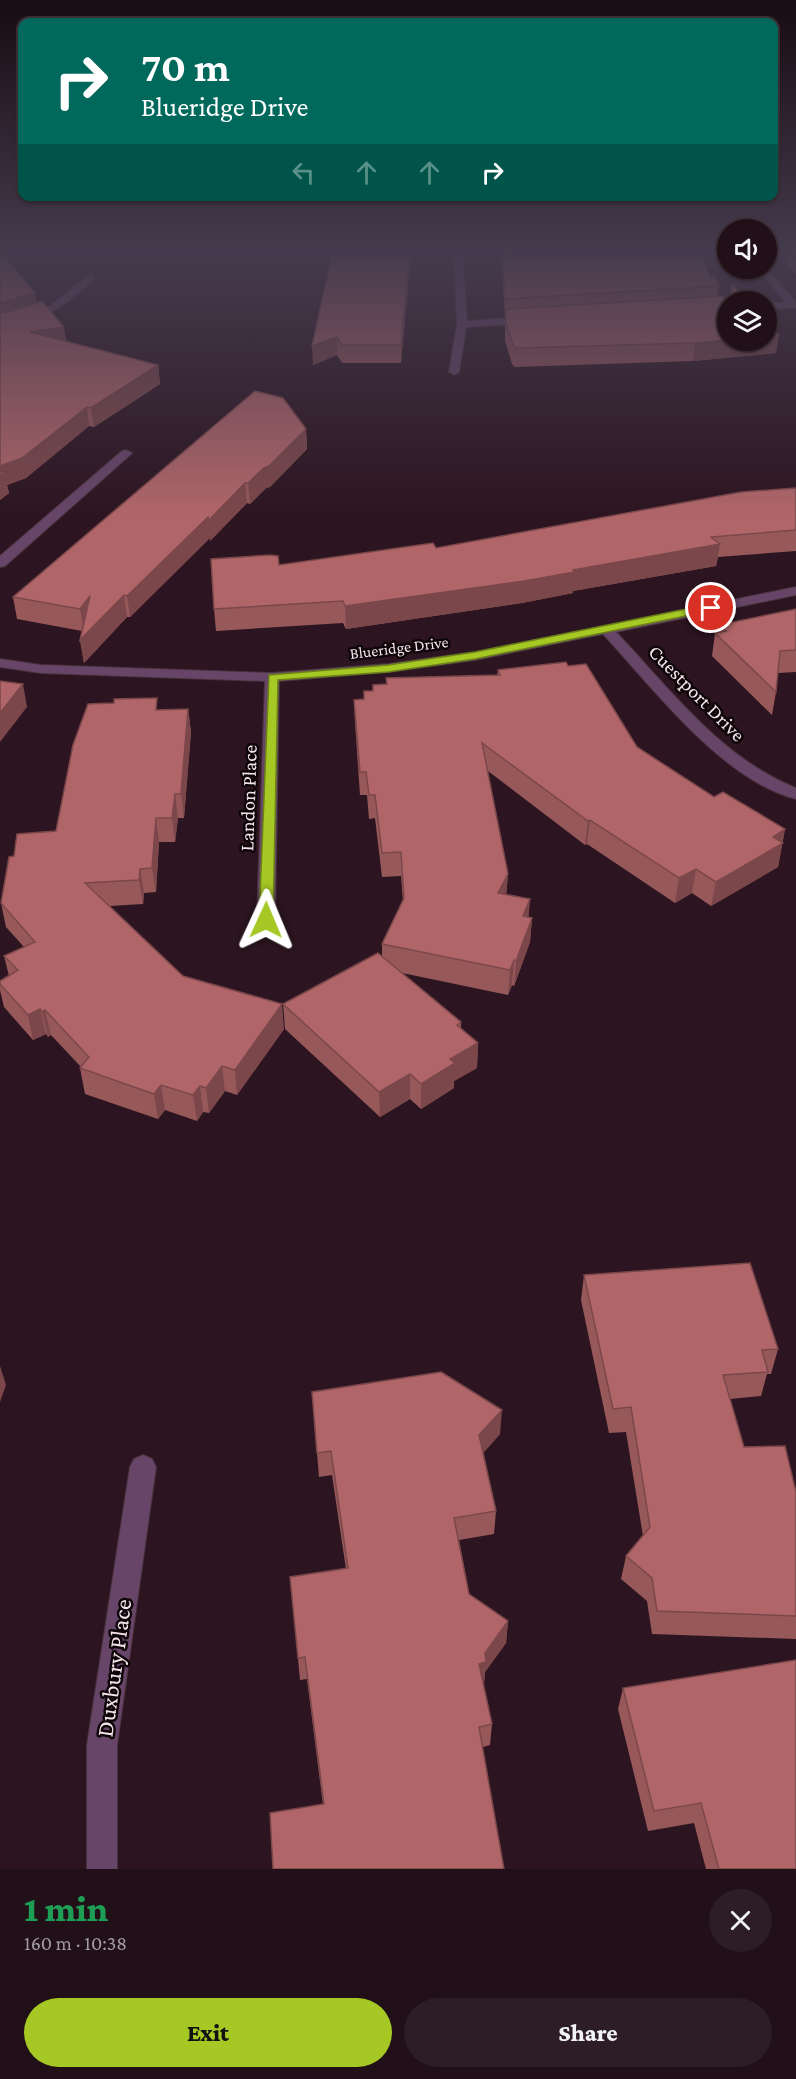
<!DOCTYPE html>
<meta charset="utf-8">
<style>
body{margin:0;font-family:"Crimson Pro",serif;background:#2d1e25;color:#f1f3f6;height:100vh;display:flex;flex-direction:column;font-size:22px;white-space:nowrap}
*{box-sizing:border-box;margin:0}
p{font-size:20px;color:#a29da2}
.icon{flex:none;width:33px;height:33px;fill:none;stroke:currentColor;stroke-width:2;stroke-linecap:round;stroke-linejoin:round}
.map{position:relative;height:1869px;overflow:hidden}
.side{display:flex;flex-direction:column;background:#211018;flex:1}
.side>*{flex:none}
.banner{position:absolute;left:18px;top:18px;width:760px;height:183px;border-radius:12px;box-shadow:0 2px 4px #0004,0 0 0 2px #3e3037;background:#00695c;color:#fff;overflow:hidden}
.fabs{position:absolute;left:717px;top:219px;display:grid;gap:12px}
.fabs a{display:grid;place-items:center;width:60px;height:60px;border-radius:50%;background:#211018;box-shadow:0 2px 4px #0004,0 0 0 2px #3e3037;font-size:30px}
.pin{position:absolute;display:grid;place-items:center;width:51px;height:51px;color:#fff;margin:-26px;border:3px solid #fff;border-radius:50%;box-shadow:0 2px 6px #0007}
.me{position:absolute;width:66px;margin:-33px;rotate:1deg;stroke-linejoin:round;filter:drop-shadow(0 0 4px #0008)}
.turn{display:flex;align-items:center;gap:21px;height:126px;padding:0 24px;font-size:27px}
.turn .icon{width:78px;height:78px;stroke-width:2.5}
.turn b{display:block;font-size:42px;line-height:51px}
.lanes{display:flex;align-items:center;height:57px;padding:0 24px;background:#0003;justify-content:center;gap:30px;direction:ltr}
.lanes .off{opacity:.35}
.round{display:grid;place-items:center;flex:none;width:63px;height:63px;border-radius:32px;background:#2d1e25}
.summary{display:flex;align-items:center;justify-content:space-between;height:102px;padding:0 24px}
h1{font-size:36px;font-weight:800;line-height:45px;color:#1e9e55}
.button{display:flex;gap:12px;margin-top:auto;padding:12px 24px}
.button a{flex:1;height:69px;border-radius:36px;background:#a5c824;color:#111;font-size:24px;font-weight:800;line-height:69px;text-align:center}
.button a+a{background:#2d1e25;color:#f1f3f6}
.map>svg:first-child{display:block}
</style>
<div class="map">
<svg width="796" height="1869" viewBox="0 0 796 1869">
<rect width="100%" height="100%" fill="#2c1520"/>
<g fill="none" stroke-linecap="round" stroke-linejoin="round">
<defs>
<g id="street">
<path d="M454 254H462L467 321 528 317 533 320 528 323 466 327 459 372 454 375 449 372 457 324Z"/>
<path d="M758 268H766L796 302V308L766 309V303H786Z"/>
<path d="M91 274 95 277 94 279C63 308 42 321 0 330V324L25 318 47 308Z"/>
<path d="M126 450 132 453 130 455 5 566 0 567V556L122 451Z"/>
<path d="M796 587V595L616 632C670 689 721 758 796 788V799C722 780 654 689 603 634L475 660 388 672 279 681 275 920 272 924H260L257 920 265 681 41 673 0 667V659L41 665 272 673 388 664 475 652Z"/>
<path d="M143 1455 152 1459 156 1467 117 1745V1869H87V1745L130 1467 134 1459Z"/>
</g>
</defs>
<use href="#street" stroke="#48323c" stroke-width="2"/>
<use href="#street" fill="#674568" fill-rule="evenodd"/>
</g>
<g fill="#97585a">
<path d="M0 254 66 341 158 365 160 384 94 427 89 426 26 478 7 485 9 493 0 500Z"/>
<path d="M332 254H411L401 363H342L337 355 313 365Z"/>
<path d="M501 254H701L711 280 719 286 717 297 725 299 730 296 732 284 776 353 693 361 515 367 512 364 505 341V316Z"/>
<path d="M780 254H796V275Z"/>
<path d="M306 429 307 449 270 487 266 488 250 504 247 503 210 541V538L130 617H127L84 663 80 640 82 631 17 619 13 597Z"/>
<path d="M796 488V551L718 557 716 566 573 591V593L522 603 346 629 343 623 216 631 214 609 279 565 436 548Z"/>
<path d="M796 609V672L778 673 776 692 772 715 712 656 715 633 718 632 719 625Z"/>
<path d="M568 666 637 747 714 797 785 829 778 867 711 906 692 893 675 903 587 844 585 845 488 771 508 874 506 895 530 899 528 917 532 918 530 942 514 986 512 985 508 995 402 973 461 1022V1028L478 1043 477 1068 454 1081V1088L421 1109 410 1099 380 1117 285 1029 283 1004 382 957V944L403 902 401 876 382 877 375 818 369 819 367 795H360L355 723 354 700 364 699V691H373L386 684V678L497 675 498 670Z"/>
<path d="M188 709 191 732 184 818H178L175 842H159L156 892 144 893 143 904 110 906 183 976 284 1029 237 1095 225 1091 209 1113 203 1112 197 1121 165 1110 158 1119 85 1094 80 1068 81 1067 51 1035 48 1037 46 1034 33 1040 4 1007 0 990V981L9 976 4 956 24 947 6 927 1 903 14 856 56 831 158 710Z"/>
<path d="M584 1275 778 1349 771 1374H767L761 1396 730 1399 744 1447 796 1492V1639L652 1634 647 1601 621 1579 626 1556 643 1536 626 1432 609 1433 581 1300Z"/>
<path d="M312 1392 500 1434 483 1453 496 1511 494 1534 459 1540 469 1594 508 1621 506 1643 485 1672 484 1684H483L492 1724 490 1745 483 1747 323 1805 307 1679 300 1680 290 1577 346 1569 332 1475 319 1477Z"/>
<path d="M623 1688 796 1869H706L694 1823 648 1831 618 1709Z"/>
</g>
<g fill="#7b474a">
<path d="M409 254H411L401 363V345Z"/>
<path d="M35 293 38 310 0 322V303Z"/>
<path d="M64 327 67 345 30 332Z"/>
<path d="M779 335 776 353 693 361 695 343 728 340H766V336Z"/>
<path d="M337 337V355L313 365 312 346Z"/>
<path d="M158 365 160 384 94 427 91 408Z"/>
<path d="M87 407 89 426 26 478 7 485 9 493 0 500V466Z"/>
<path d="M306 429 307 449 270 487 266 488 250 504 248 483Z"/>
<path d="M245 483 247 503 210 541V538L130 617 127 596 208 517Z"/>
<path d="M720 544 716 566 573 591V593L522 603 346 629 345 606 573 570Z"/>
<path d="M124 595 127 617 84 663 80 640Z"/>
<path d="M90 596 84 631 80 609Z"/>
<path d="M23 684 27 707 0 742V713Z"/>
<path d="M188 709 191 732 184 818 181 794Z"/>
<path d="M175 794 178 818 175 842 172 818Z"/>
<path d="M156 818 159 842 156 892 152 868Z"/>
<path d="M590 820 587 844 585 845 588 821Z"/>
<path d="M785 829 778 867 711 906 716 882 773 837Z"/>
<path d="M140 869 144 893 143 904 139 880Z"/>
<path d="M696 869 692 893 675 903 679 878Z"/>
<path d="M508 874 506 898 498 893Z"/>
<path d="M530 899 528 924 523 916Z"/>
<path d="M532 918 530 942 514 986 516 961Z"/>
<path d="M514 960 512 985 508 995 510 970Z"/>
<path d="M282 1004 284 1029 237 1095 235 1070Z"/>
<path d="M40 1009 46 1034 33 1040 28 1015Z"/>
<path d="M45 1010 51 1035 48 1037 42 1012Z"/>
<path d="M478 1043 477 1068 454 1081V1088L421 1109V1084L450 1059Z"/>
<path d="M222 1066 225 1091 209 1113 206 1088Z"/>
<path d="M410 1074V1099L380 1117 379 1092Z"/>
<path d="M161 1085 165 1110 158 1119 154 1094Z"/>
<path d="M200 1086 203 1112 197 1121 193 1095Z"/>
<path d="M0 1366 6 1385 0 1402Z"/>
<path d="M502 1410 500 1434 478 1459 479 1435Z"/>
<path d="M508 1621 506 1643 485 1672 484 1684 477 1686 479 1664 485 1653Z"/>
</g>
<g fill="#b06669" stroke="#7b474a" stroke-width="1.5">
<path d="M0 254H3L35 293 0 303Z"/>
<path d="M332 254H409L401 345H342L337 337 312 346Z"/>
<path d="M503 254H701L711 280 714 275 719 286 505 299Z"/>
<path d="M732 284 748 302H728V340L695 343 516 348 513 345 506 323V309L723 296 725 299 726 296 732 295Z"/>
<path d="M42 301 64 327 30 332 158 365 91 408 87 407 22 458 0 466V313L12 311Z"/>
<path d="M766 322 779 335 766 336Z"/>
<path d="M255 391 283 398 306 429 269 466 264 468 248 483H245L209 520 208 517 127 596 124 595 80 640 90 596 80 609 13 597Z"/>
<path d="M0 472H5L0 476Z"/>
<path d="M796 488V530L711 537 720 544 573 570 575 572 524 581 345 606 343 601 214 609 211 559 270 555 278 556 279 565 433 543 436 548 741 492Z"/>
<path d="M796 609V650L780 651 776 692 715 633 726 631 719 625Z"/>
<path d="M566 662 568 666 586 664 637 747 714 797 723 792 785 829 773 837 783 843 716 882 696 869 679 878 590 820 588 821 482 743 508 874 498 893 530 899 523 916 532 918 516 961 514 960 510 970 382 944 404 898 401 852 382 853 375 795H369L366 772H360L354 700 364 699V691H373V685L387 684 386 678 500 675 498 670Z"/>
<path d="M0 681 23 684 0 713Z"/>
<path d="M157 698 156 710 188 709 181 794H175L172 818H156L152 868 140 869 139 880 85 883 183 976 282 1004 235 1070 222 1066 206 1088 200 1086 193 1095 161 1085 154 1094 80 1068 89 1057 45 1010 42 1012 40 1009 28 1015 0 984V981L18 970 4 956 35 942 1 903 9 857 14 856 17 834 56 831 73 745 88 704 114 703V699Z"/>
<path d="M378 953 461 1022 457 1025 478 1043 450 1059 455 1063 421 1084 410 1074 379 1092 283 1004Z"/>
<path d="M750 1263 778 1349 762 1350 768 1372 723 1375 744 1447 785 1446 796 1492V1616L657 1611 652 1578 626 1556 650 1527 631 1407 613 1409 584 1275Z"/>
<path d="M441 1372 502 1410 479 1435 496 1511 454 1518 469 1594 508 1621 485 1653 486 1662 479 1664 492 1724 479 1727 504 1869H273L270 1813 324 1804 305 1657 298 1658 290 1577 348 1568 331 1451 317 1453 312 1392Z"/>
<path d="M796 1660V1869H719L701 1803 654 1811 623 1688Z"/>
</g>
<linearGradient id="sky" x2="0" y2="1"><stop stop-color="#180c12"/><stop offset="0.49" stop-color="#453b4e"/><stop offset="1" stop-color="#453b4e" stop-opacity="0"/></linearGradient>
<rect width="796" height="516" fill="url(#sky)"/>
<path fill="#a5c824" stroke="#6b8217" stroke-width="1.5" d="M711 604 717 608 715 610 475 659 388 672 278 680 273 920 266 924 261 923 259 920 269 675 388 665 475 652Z"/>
<g text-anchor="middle" stroke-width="5" stroke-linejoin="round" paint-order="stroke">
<g font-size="16" fill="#f5e4eb" stroke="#0e0509">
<text transform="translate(399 647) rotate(-7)" y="6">Blueridge Drive</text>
</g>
<g font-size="20" fill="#f5e4eb" stroke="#0e0509">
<text transform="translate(697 693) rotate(45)" y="7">Cuestport Drive</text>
<text transform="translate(248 798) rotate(-88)" y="7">Landon Place</text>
</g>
<g font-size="24" fill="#f5e4eb" stroke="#0e0509">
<text transform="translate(114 1668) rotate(-82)" y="8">Duxbury Place</text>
</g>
</g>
</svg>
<div class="fabs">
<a><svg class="icon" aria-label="sound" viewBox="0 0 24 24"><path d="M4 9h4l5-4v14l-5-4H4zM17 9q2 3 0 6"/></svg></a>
<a><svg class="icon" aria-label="layers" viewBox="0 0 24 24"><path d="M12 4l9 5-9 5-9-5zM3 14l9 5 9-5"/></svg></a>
</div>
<div class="pin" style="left:711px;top:608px;background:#d93025"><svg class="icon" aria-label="arrive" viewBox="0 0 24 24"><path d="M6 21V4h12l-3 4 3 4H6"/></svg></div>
<svg class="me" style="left:266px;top:920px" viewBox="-20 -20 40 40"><path d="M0-17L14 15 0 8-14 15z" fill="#a5c824" stroke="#fff" stroke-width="4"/></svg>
<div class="banner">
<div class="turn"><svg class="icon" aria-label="right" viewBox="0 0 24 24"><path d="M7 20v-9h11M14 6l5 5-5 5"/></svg><div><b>70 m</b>Blueridge Drive</div></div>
<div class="lanes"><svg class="icon off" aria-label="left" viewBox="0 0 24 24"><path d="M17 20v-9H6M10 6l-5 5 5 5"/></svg><svg class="icon off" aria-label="ahead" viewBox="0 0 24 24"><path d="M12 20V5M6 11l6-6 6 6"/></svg><svg class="icon off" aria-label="ahead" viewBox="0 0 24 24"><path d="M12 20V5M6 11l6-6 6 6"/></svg><svg class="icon" aria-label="right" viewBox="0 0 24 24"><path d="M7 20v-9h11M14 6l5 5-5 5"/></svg></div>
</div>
</div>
<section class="side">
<div class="summary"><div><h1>1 min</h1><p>160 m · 10:38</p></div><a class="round"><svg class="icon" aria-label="close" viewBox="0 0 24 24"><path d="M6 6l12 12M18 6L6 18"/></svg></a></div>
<div class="button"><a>Exit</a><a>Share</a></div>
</section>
